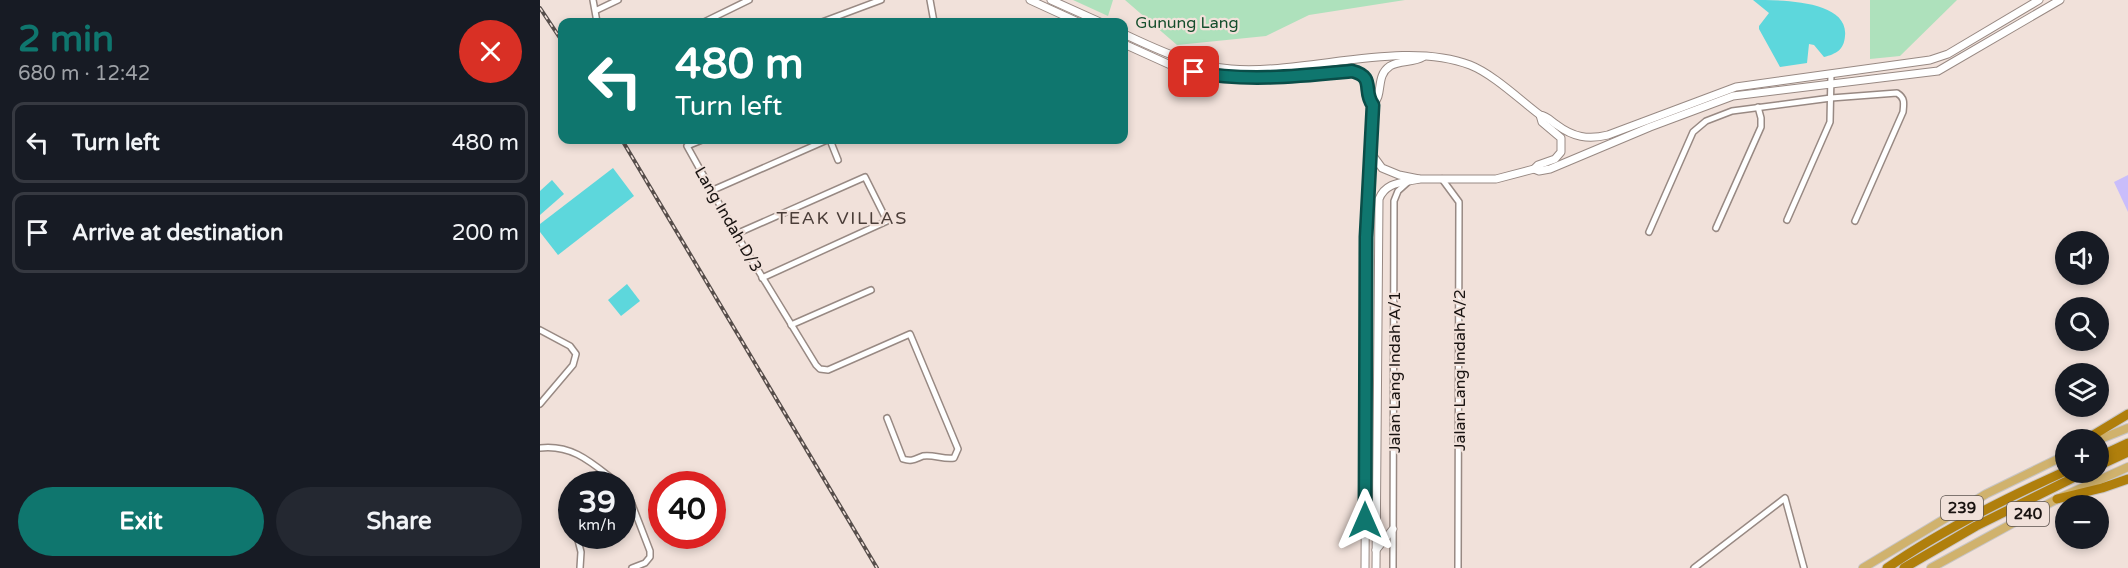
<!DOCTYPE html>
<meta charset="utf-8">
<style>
body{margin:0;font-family:"Varela Round",sans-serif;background:#242831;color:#f1f3f6;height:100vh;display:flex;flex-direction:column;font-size:22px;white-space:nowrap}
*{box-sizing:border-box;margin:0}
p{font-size:20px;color:#9ea1a6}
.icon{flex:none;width:33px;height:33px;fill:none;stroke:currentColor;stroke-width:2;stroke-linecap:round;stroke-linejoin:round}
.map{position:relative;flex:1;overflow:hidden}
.side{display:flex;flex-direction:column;background:#171b24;width:540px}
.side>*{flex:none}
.guide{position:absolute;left:18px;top:18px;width:570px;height:126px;border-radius:12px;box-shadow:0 3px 9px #0003;background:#0f766e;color:#fff;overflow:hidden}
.buttons{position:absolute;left:1515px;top:231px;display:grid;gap:12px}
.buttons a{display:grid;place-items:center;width:54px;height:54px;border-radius:50%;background:#171b24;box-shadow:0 3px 9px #0003;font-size:30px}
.speed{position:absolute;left:18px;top:471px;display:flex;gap:12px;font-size:30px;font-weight:700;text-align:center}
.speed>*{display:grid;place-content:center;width:78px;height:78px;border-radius:50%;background:#171b24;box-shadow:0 3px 9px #0003;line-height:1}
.speed small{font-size:15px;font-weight:400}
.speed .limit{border:9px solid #d22;background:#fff;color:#111}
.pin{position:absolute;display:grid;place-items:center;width:51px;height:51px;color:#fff;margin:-26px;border-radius:12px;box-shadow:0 3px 9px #0006}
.me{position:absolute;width:66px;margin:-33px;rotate:0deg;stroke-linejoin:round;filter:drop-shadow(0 0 4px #0008)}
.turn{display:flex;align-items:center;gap:21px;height:126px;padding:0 18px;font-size:27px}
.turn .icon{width:78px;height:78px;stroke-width:2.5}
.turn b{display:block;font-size:42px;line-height:51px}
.round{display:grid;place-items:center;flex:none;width:63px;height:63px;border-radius:32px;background:#242831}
.headline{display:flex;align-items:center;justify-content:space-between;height:102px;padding:0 18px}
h1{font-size:36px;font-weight:700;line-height:45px;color:#0f766e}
.action{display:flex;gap:12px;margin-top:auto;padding:12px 18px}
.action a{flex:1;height:69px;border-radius:36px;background:#0f766e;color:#fff;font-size:24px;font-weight:700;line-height:69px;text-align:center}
.action a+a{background:#242831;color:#f1f3f6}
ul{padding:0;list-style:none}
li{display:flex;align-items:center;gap:18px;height:81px;margin:0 12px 9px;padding:0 6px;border:3px solid #363941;border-radius:12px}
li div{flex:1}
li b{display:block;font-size:22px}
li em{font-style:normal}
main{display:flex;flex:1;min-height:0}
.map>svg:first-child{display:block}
</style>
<main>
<section class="side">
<div class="headline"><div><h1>2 min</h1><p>680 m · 12:42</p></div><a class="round" style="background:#d93025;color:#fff"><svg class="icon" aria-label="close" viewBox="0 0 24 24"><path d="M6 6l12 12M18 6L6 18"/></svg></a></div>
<ul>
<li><svg class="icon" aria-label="left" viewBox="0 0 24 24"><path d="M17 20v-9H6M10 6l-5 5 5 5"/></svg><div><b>Turn left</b></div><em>480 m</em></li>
<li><svg class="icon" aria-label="arrive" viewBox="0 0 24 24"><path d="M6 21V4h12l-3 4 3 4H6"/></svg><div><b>Arrive at destination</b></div><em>200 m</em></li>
</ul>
<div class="action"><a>Exit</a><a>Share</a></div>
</section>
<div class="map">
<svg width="1588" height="568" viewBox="0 0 1588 568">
<rect width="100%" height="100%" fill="#f1e1da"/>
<g fill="#aee1bc">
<path d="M533 0H573L568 16Z"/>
<path d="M585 0H865L769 15 726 36 637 45Z"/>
<path d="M1330 0H1417L1360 56 1330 59Z"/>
</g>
<g fill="#5dd7dc">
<path d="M1213 0C1241 0 1309 0 1305 36 1304 50 1296 54 1284 57L1274 45 1269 44 1267 63 1240 67 1219 29V26L1229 13Z"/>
<path d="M73 168 94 196 18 255 0 232V224Z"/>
<path d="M12 180 24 194 0 215V191Z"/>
<path d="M87 284 100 301 81 316 68 300Z"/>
</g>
<path fill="#c9bdfb" d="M1588 175V212L1574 182Z"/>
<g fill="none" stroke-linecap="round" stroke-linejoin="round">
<defs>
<g id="street">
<path d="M53 0 57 22"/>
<path d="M390 0 394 22"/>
<path d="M57 10 78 0"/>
<path d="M164 22 209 0"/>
<path d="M282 22 341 0"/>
<path d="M162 140 147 146 196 234 276 365 280 369 288 370 370 334 418 449 414 458C404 460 393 454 383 456 375 459 372 462 363 459L347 418"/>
<path d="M290 140 298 160"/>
<path d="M902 179 919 202 918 568"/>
<path d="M173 190 287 140"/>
<path d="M1247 220 1290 122 1291 74"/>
<path d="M1176 228 1221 127V118L1218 107"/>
<path d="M1109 232 1153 132 1166 121 1192 111 1291 98 1357 93C1365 98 1364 103 1363 112L1315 221"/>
<path d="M196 234 325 177 347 221 222 278"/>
<path d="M251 325 331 290"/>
<path d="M0 330 30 346 36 354 33 365 0 404"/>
<path d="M0 448C34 444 54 465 79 484"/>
<path d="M82 488 88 494 110 551V557L105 563 92 568"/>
<path d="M37 536 41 552 40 568"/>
<path d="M853 568 854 201 858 191 868 182"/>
<path d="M1154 568 1245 498 1264 568"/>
</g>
<g id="secondary">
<path d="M490 0 538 22"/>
<path d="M511 0 560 22"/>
<path d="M584 34C618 50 652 66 691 69 765 75 862 39 930 65 953 74 980 100 1000 115 1007 116 1011 121 1017 125 1033 137 1048 140 1068 135L1196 87 1390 60 1408 54 1499 0"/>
<path d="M584 44 637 68 695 79 816 72 826 80 829 100 833 105"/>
<path d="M831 153 842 168 859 175 879 179H956L994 169 998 165 1015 159 1021 152V138L1002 122 1000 115"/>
<path d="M994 169 999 171 1010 169 1110 127 1193 96 1398 71 1520 0"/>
<path d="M836 550 853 529"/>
<path d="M825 568 827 237 833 105C844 94 835 76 850 66 860 60 873 63 883 57"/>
<path d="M836 568 839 199C846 181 864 183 879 179"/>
</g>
<g id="primary">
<path d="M1558 440 1588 428"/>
<path d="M1323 568 1446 494 1526 455"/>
<path d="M1391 568 1517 499 1588 467"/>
</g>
<g id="highway">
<path d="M1545 440 1588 414"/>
<path d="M1558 457 1588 443"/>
<path d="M1558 466 1588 452"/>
<path d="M1517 499 1562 488 1588 479"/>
<path d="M1347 568C1402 530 1464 499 1526 471"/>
<path d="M1364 568 1436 526 1545 472"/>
</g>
</defs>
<use href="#street" stroke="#988983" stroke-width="8"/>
<use href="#secondary" stroke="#988983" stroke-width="9"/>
<use href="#primary" stroke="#c8c6c6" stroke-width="10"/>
<use href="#highway" stroke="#c8c6c6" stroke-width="11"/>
<use href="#street" stroke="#fff" stroke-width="5"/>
<use href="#secondary" stroke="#fff" stroke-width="7"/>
<use href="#primary" stroke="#d0b26d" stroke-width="8"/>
<use href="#highway" stroke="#b07f0c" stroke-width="9"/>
<defs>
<g id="rail">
<path d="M0 8 22 41"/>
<path d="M82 140 337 568"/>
</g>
</defs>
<use href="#rail" stroke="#574e4b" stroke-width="4"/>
<use href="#rail" stroke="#f1e1da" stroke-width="1.5" stroke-dasharray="4.5" stroke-linecap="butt"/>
</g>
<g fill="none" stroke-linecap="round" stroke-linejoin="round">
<defs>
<path id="route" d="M654 72C707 82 759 76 812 71 836 77 822 91 833 105L826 237 825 520"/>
</defs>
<use href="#route" stroke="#0a4d48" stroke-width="15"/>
<use href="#route" stroke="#0f766e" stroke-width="10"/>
</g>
<g text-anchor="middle" stroke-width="4.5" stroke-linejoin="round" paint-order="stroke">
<g fill="#f1e1da" stroke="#5a514d" stroke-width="1.5">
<rect x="1401" y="496" width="42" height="24" rx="4.5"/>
<rect x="1467" y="502" width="42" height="24" rx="4.5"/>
</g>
<g font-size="15" font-weight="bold" fill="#191311">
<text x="1422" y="513">239</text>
<text x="1488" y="519">240</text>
</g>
<g font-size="16" fill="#144e2c" stroke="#f1e1da">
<text x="647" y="28">Gunung Lang</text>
</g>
<g font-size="16" fill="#191311" stroke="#f1e1da">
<text transform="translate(189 219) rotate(60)" y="6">Lang Indah D/3</text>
<text transform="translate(919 370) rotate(-90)" y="6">Jalan Lang Indah A/2</text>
<text transform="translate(854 372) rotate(-90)" y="6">Jalan Lang Indah A/1</text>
</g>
<g font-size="18" letter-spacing="1.5" fill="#4b3e39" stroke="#f1e1da">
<text x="302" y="224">TEAK VILLAS</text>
</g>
</g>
</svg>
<div class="buttons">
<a><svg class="icon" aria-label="sound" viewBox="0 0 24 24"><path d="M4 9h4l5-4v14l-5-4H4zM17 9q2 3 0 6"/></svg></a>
<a><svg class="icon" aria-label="search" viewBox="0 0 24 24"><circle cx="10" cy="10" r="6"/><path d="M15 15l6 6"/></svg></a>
<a><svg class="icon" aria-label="layers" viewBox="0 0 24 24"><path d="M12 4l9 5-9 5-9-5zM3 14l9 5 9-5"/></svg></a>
<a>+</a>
<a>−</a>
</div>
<div class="speed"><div>39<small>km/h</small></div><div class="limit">40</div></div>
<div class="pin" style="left:654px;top:72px;background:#d93025"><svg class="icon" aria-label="arrive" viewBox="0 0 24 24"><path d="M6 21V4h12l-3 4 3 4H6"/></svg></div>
<svg class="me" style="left:825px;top:520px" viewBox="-20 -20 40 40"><path d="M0-17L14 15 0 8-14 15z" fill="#0f766e" stroke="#fff" stroke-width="4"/></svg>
<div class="guide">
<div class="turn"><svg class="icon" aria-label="left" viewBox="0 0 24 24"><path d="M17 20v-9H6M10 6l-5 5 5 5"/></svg><div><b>480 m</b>Turn left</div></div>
</div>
</div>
</main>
